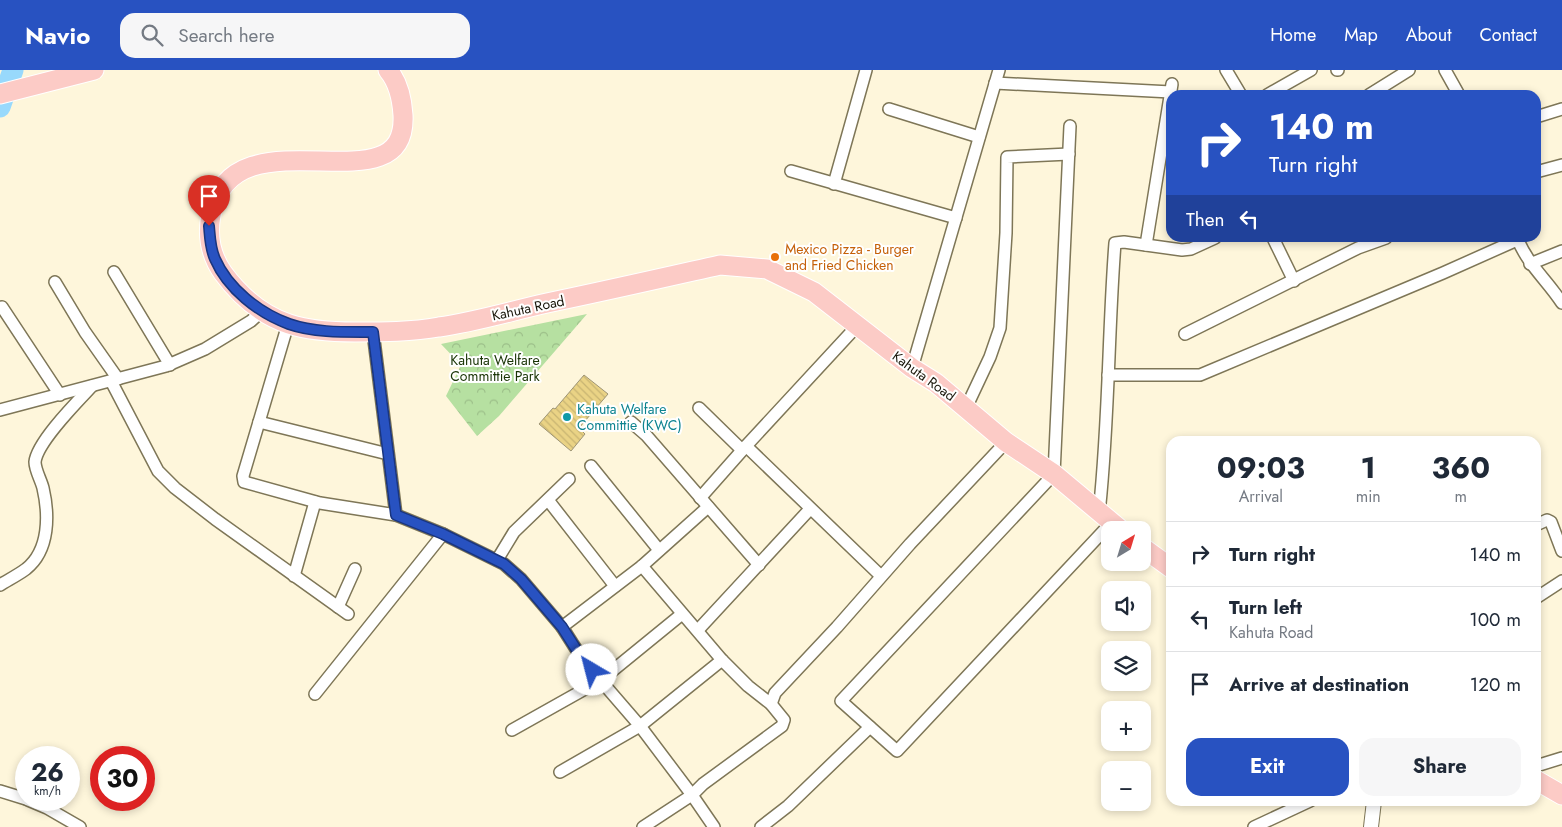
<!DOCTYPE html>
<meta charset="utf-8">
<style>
body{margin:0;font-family:Jost,sans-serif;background:#f6f6f7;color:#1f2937;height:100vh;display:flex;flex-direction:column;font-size:19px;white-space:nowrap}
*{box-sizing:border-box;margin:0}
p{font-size:16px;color:#747a83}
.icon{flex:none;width:28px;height:28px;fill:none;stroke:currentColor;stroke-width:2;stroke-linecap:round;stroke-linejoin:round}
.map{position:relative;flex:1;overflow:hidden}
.panel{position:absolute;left:1166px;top:366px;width:375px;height:370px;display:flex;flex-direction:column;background:#fff;border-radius:15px;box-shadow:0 2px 8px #0003}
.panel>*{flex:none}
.top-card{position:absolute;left:1166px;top:20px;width:375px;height:152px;border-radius:15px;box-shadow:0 2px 8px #0003;background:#2852c1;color:#fff;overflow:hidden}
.needle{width:32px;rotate:38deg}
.controls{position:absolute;left:1101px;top:451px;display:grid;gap:10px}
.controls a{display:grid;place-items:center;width:50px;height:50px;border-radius:10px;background:#fff;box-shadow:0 2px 8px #0003;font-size:25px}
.speed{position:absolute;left:15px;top:676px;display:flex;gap:10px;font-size:25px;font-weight:700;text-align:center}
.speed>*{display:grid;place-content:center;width:65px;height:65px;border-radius:50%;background:#fff;box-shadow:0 2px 8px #0003;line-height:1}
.speed small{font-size:12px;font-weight:400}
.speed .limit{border:8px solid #d22;background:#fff;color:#111}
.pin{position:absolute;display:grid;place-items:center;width:42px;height:42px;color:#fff;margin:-51px -21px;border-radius:50% 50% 50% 0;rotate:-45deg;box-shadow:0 0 5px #0007}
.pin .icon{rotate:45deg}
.me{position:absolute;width:55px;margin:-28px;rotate:323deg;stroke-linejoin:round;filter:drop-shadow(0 0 4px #0008)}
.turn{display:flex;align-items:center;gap:18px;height:105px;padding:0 20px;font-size:22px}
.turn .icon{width:65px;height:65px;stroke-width:2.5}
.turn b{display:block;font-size:35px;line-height:42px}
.then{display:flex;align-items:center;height:48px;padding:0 20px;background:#0003;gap:10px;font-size:19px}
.eta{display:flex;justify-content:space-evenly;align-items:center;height:85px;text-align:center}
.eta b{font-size:30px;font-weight:700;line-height:35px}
.button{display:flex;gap:10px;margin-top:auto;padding:10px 20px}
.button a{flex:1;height:58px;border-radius:15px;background:#2852c1;color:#fff;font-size:20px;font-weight:700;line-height:58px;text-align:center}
.button a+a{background:#f6f6f7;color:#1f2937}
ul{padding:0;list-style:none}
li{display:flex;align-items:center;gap:15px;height:65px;padding:0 20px;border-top:1px solid #e0e1e3}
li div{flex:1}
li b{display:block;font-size:19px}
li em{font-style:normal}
header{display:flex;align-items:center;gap:30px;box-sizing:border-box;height:70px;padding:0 25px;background:#2852c1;color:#fff}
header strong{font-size:24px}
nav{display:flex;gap:28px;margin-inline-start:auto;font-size:18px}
.search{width:350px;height:45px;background:#f6f6f7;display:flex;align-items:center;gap:12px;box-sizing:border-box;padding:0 18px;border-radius:15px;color:#747a83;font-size:19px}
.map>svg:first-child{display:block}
</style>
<header>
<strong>Navio</strong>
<div class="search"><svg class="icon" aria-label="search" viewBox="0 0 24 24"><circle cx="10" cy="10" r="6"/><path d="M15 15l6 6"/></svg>Search here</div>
<nav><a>Home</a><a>Map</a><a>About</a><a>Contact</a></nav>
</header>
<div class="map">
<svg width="1562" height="757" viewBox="0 0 1562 757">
<defs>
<pattern id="park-crowns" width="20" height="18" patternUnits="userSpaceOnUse" patternTransform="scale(1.25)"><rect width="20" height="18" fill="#b6e0a1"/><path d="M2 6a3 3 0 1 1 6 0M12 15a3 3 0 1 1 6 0" fill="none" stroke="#9cbf89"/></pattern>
<pattern id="building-back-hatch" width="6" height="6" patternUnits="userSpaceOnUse" patternTransform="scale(1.25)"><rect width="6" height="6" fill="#ead385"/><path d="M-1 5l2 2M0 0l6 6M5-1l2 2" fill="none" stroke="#c8b472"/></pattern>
</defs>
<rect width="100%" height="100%" fill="#fef6db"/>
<path fill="url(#park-crowns)" d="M587 244 499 346 477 366 446 326 461 295 441 274Z"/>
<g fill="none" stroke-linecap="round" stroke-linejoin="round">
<path stroke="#98d9fc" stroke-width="21" d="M0 37 13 0"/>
</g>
<path fill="url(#building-back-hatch)" stroke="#9e9576" d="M584 305 608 324 579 358 585 364 571 381 539 354 553 338 555 339Z"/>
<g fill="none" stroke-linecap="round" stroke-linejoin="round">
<defs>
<g id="minor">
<path d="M1226 0 1241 25"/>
<path d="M1337 0H1338"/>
<path d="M1445 0 1459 25"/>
<path d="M995 13 1171 22"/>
<path d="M1267 25 1311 0"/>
<path d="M1369 25 1409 0"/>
<path d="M889 39 979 67"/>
<path d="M1536 47 1562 39"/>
<path d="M1070 56 1054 404 841 631 897 681 1111 453"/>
<path d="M791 101 956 148"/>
<path d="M1536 102 1562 95"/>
<path d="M834 114 866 0"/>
<path d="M1273 168 1294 211"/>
<path d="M1517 168C1528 195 1546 209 1562 233"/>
<path d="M1146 175 1172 14"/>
<path d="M1530 194 1562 181"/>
<path d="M114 202 170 295"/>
<path d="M55 212 85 262 118 309"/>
<path d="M2 237 60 325"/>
<path d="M288 254 243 406 244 412 320 433 396 445 443 464 504 494 521 509 562 557"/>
<path d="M373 262 396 445"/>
<path d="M1185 264 1358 178 1386 168"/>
<path d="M912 298 999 0"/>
<path d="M1108 305H1200L1443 203 1517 170"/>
<path d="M111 311 158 401 175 418 215 449 348 544"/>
<path d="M699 338 742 380"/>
<path d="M966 338 990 287 1000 258 1006 163 1007 87 1069 84"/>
<path d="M0 340 166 296 205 279 251 251 262 241"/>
<path d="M259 352 388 384"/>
<path d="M631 352 646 365 759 495"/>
<path d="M746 376 881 506"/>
<path d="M591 396 659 480"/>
<path d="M700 428 746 376 857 256"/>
<path d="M548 430 615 516"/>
<path d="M708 437 642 496 562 557 583 590 640 656 692 725 714 757"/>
<path d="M1099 443C1109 353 1108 263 1115 173L1124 172 1182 180 1191 179 1215 168"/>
<path d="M1536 455 1547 450 1551 452 1562 481"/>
<path d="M497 490 514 462 569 409"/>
<path d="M642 496 722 590 748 616 771 634 784 650 782 656 703 714 692 725 643 757"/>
<path d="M294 506 315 432"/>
<path d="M0 515C8 510 18 505 26 499 50 480 49 444 43 418 41 410 35 400 35 392 37 372 77 332 92 316"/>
<path d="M1536 528 1562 511"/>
<path d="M338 537 355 499"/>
<path d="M698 560 810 439"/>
<path d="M315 624 443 464"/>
<path d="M771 634 775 623 837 557 910 474 1006 372"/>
<path d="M512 660 601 610 682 544"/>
<path d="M1536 696 1562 688"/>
<path d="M560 702 640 656 722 590"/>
<path d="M0 721 26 729"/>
<path d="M28 730 47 738 80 757"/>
<path d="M761 757 788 736 870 657"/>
<path d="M1254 757 1310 731"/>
</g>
<path id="tertiary" d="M1371 757 1374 731"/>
<g id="trunk">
<path d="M388 0C399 13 402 29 403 45 408 144 232 35 211 145 207 166 211 186 223 203 240 226 262 245 289 254 310 261 333 262 355 262 383 262 411 262 439 257 475 252 511 241 547 233 605 221 662 208 720 195L767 199 814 222 912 298 936 313 1006 372 1054 404 1121 460"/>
<path d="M0 24 94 0"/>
<path d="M1142 477 1171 498"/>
<path d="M1536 710 1562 725"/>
</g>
</defs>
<use href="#minor" stroke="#7e7657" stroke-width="14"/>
<use href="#tertiary" stroke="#7e7657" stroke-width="16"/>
<use href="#trunk" stroke="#fff" stroke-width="21"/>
<use href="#minor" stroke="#fff" stroke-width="11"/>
<use href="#tertiary" stroke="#fff" stroke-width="14"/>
<use href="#trunk" stroke="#fccbc6" stroke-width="19"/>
</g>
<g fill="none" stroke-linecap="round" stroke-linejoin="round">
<defs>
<path id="route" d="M209 156C210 167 210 178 215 189 228 219 259 243 289 254 315 263 345 262 373 262L396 445 443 464 504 494 521 509 562 557 583 590 592 600"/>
</defs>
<use href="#route" stroke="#1a357d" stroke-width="12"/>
<use href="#route" stroke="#2852c1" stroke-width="9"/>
</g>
<circle fill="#e8710a" stroke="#fff" stroke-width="2" cx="775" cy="187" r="5"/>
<circle fill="#0f9aa8" stroke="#fff" stroke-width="2" cx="567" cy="347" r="5"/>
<g text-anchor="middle" stroke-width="4" stroke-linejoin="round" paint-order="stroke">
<g font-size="14" fill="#c56008" stroke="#fff" text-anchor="start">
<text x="785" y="184">Mexico Pizza - Burger<tspan x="785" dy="16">and Fried Chicken</tspan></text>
</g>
<g font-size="14" fill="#181509" stroke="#fff">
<text transform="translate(528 238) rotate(-12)" y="5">Kahuta Road</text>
<text transform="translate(924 306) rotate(36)" y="5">Kahuta Road</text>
</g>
<g font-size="14" fill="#183304" stroke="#fff">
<text x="495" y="295">Kahuta Welfare<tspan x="495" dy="16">Committie Park</tspan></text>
</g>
<g font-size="14" fill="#0d838f" stroke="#fff" text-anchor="start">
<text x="577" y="344">Kahuta Welfare<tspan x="577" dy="16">Committie (KWC)</tspan></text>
</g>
</g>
</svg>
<div class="controls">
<a><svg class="needle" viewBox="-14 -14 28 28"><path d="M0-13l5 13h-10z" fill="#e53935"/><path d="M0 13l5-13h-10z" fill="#747a83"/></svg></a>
<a><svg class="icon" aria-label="sound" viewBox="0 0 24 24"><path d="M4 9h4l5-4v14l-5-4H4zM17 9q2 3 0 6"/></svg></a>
<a><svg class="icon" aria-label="layers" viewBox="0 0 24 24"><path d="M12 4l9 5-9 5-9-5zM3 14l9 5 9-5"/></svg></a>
<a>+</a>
<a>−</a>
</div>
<div class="speed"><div>26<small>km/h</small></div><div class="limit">30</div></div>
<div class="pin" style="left:209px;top:156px;background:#d93025"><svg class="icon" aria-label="arrive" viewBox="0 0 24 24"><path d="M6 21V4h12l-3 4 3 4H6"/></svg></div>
<svg class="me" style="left:592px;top:600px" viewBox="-20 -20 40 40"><circle r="19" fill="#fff"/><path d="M0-13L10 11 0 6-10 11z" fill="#2852c1"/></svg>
<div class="top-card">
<div class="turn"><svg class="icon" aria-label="right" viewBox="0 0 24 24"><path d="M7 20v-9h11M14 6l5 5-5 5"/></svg><div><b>140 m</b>Turn right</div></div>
<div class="then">Then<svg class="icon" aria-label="left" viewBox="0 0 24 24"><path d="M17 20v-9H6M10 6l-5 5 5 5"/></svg></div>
</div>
<section class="panel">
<div class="eta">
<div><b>09:03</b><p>Arrival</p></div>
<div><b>1</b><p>min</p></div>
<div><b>360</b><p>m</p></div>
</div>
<ul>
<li><svg class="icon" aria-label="right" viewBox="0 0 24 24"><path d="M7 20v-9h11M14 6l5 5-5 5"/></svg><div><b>Turn right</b></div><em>140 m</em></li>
<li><svg class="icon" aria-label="left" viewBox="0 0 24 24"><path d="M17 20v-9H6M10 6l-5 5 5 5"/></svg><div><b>Turn left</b><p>Kahuta Road</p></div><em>100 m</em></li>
<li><svg class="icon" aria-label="arrive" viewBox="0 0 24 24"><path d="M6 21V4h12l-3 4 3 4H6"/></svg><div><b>Arrive at destination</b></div><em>120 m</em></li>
</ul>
<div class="button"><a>Exit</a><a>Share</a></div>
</section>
</div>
